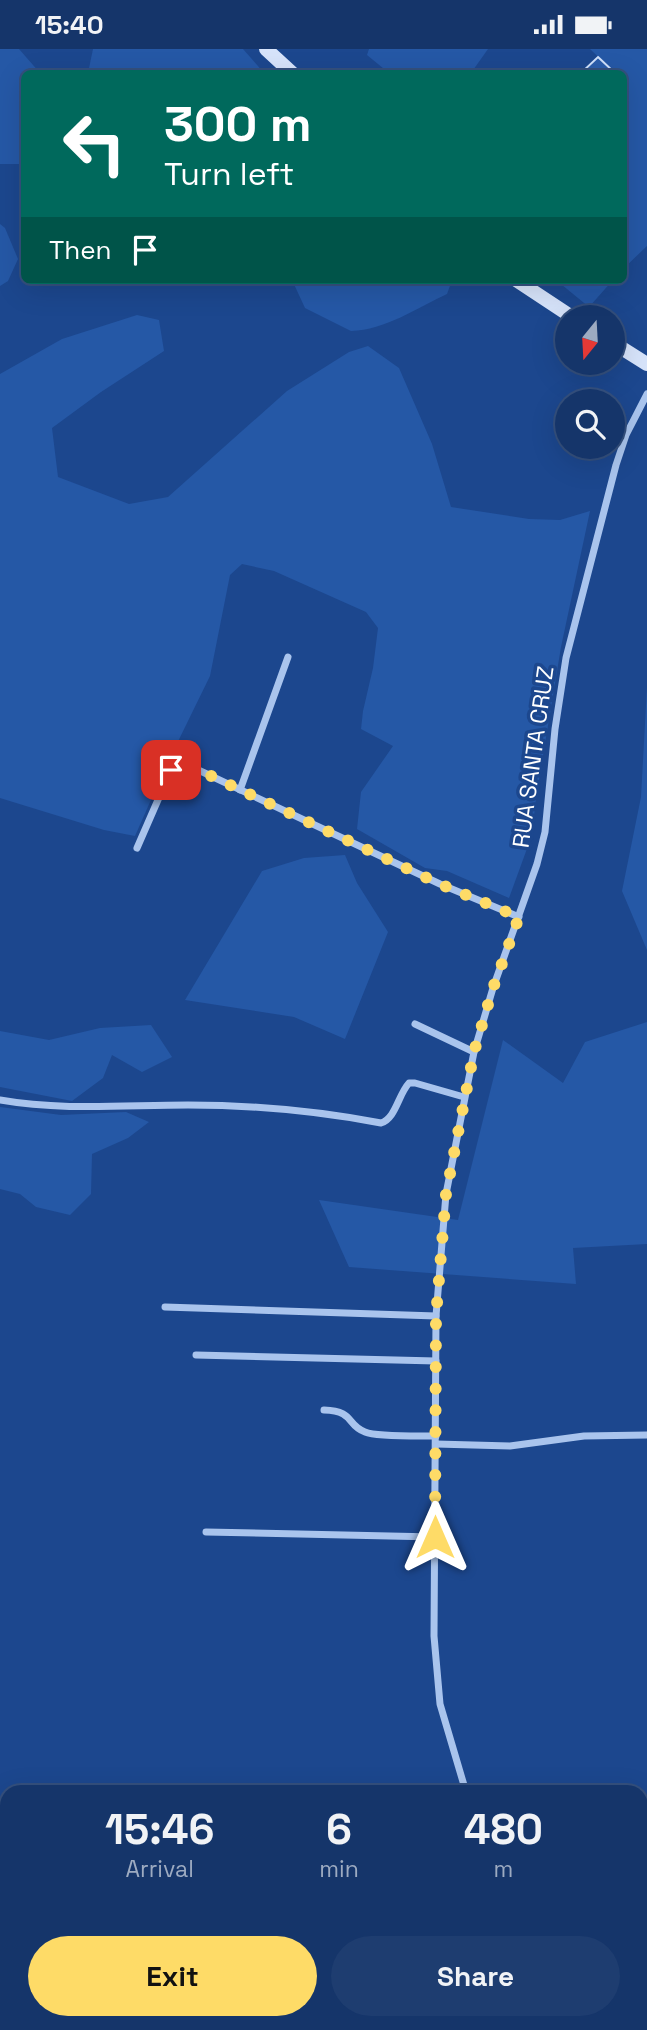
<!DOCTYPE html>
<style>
body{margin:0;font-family:"Space Grotesk",sans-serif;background:#1e3d70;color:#f1f3f6;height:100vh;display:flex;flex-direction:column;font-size:26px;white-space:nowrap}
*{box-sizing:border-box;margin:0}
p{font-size:23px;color:#9dabc1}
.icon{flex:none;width:38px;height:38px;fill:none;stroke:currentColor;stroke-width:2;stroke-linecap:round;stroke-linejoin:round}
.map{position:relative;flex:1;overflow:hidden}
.sheet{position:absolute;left:0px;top:1736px;width:648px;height:245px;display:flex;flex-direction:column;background:#15356a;border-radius:21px 21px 0 0;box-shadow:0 7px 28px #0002,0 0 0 2px #34507e}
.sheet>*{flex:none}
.banner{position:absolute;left:21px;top:21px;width:606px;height:214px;border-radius:10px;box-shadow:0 7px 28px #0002,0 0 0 2px #34507e;background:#00695c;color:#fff;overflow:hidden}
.needle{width:46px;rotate:198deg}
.buttons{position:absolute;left:555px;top:256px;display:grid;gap:14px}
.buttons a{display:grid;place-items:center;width:70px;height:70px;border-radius:50%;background:#15356a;box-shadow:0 7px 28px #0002,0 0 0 2px #34507e;font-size:35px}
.pin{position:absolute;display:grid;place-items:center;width:60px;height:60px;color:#fff;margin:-30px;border-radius:14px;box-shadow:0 4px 10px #0006}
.me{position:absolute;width:77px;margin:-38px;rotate:0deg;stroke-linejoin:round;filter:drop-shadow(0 0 5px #0008)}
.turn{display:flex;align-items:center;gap:24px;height:147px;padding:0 28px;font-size:32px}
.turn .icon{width:91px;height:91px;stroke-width:2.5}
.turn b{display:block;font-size:49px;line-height:60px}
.then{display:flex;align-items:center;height:66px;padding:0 28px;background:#0003;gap:14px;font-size:26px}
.eta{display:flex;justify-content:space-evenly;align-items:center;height:119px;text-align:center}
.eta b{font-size:42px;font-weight:700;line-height:49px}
.button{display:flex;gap:14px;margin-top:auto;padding:14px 28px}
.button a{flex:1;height:80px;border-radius:42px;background:#fedb67;color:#111;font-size:28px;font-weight:700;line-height:80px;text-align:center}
.button a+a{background:#1e3d70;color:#f1f3f6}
.status{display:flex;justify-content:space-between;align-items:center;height:49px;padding:0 35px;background:#15356a;direction:ltr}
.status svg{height:19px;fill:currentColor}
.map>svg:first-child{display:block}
</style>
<div class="status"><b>15:40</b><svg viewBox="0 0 49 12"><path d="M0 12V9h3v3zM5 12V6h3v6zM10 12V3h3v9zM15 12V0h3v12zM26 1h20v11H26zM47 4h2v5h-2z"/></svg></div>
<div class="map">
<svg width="647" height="1981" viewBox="0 0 647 1981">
<rect width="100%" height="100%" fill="#1c478e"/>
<g fill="#2558a6">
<path d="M0 0H19L40 24H24V115H0Z"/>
<path d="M93 0H243L264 24H88Z"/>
<path d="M369 0H488L471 24H389L367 6Z"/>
<path d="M590 0H647V197L623 220V24H615Z"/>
<path d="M0 175 5 179 18 210 8 232 0 237Z"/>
<path d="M292 231H452L447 245C417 259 385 281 351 282L349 303 368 297 399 319 432 395 451 458 529 470 560 471 590 462 561 598 536 749 532 786 509 849 447 822 425 819 357 780 361 743 393 697 361 680 363 662 373 619 378 579 366 563 274 522 242 515 230 526 210 627 166 717 135 787 104 781 0 749V325L62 290 137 266 159 271 164 302 101 343 52 379 58 428 129 455 168 448 287 342 349 303 351 282 305 259Z"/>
<path d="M556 231H613L589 258Z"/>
<path d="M647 638V901L622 842 641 748Z"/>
<path d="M345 806 357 834 388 883 345 990 294 968 185 951 262 822 304 809Z"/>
<path d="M647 973V1195L573 1199 576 1235 349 1218 319 1151 458 1171 503 991 563 1034 585 993Z"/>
<path d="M151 976 172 1008 142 1023 112 1006 103 1029 72 1052 0 1038V982L49 991 100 979Z"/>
<path d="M0 1058 61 1066 126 1063 149 1073 128 1089 92 1105 91 1145 70 1166 36 1158 20 1145 0 1140Z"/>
</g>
<path fill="#2b5dab" stroke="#cfe0fa" stroke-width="2" d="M598 8 615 24H581Z"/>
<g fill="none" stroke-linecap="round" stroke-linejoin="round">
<path stroke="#a9c4ed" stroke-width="2.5" stroke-dasharray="3.5 5" stroke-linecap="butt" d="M640 1803H647"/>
<g stroke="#a9c4ed" stroke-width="7">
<path d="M240 741 288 608"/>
<path d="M137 799 171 721C179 716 185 716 194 719L440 835 519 868"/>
<path d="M415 975 474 1003"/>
<path d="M0 1051C62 1062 126 1056 188 1056 252 1056 318 1062 381 1074 396 1069 398 1046 409 1034H415L464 1048"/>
<path d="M165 1258 436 1267"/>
<path d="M196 1306 436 1312"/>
<path d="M324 1361C355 1362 346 1376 365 1383 377 1388 421 1387 436 1387"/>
<path d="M436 1395 510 1397 584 1387 647 1386"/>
<path d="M206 1483 435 1488"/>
<path d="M466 1743 440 1655 434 1587 436 1267 446 1145 474 1003 493 939 537 815 545 783 555 680 566 609 616 416 626 386 647 345"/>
<path d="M491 1974 493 1981"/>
</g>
<g stroke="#d6e3fa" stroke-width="14">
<path d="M266 0 292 24"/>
<path d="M516 231 572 268"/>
<path d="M612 293 647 315"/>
</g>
</g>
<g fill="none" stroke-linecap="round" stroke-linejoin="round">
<path stroke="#fedb67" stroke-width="12" stroke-dasharray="0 21.6" d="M171 721 178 717 194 719 440 835 519 868 493 939 474 1003 446 1145 436 1267 435 1488"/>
</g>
<g text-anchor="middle" stroke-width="7" stroke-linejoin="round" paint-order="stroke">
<g font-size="23" fill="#fff" stroke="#1c478e">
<text transform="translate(533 708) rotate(-82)" y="8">RUA SANTA CRUZ</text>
</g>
</g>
</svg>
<div class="buttons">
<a><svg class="needle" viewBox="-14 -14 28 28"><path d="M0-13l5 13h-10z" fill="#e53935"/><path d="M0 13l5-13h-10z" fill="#9dabc1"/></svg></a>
<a><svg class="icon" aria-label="search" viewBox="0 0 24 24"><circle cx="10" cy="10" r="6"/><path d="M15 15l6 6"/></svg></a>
</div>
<div class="pin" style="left:171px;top:721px;background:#d93025"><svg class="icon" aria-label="arrive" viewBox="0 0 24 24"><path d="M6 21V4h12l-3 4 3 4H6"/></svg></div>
<svg class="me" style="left:435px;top:1488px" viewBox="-20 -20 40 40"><path d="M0-17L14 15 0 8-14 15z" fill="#fedb67" stroke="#fff" stroke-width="4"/></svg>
<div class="banner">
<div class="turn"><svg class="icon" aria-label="left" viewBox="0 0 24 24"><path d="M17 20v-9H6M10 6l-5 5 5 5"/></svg><div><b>300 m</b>Turn left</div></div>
<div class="then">Then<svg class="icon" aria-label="arrive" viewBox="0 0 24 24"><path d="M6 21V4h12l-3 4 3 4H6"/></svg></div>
</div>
<section class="sheet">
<div class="eta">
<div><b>15:46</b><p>Arrival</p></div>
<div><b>6</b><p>min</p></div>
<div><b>480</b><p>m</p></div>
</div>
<div class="button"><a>Exit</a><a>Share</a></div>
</section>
</div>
